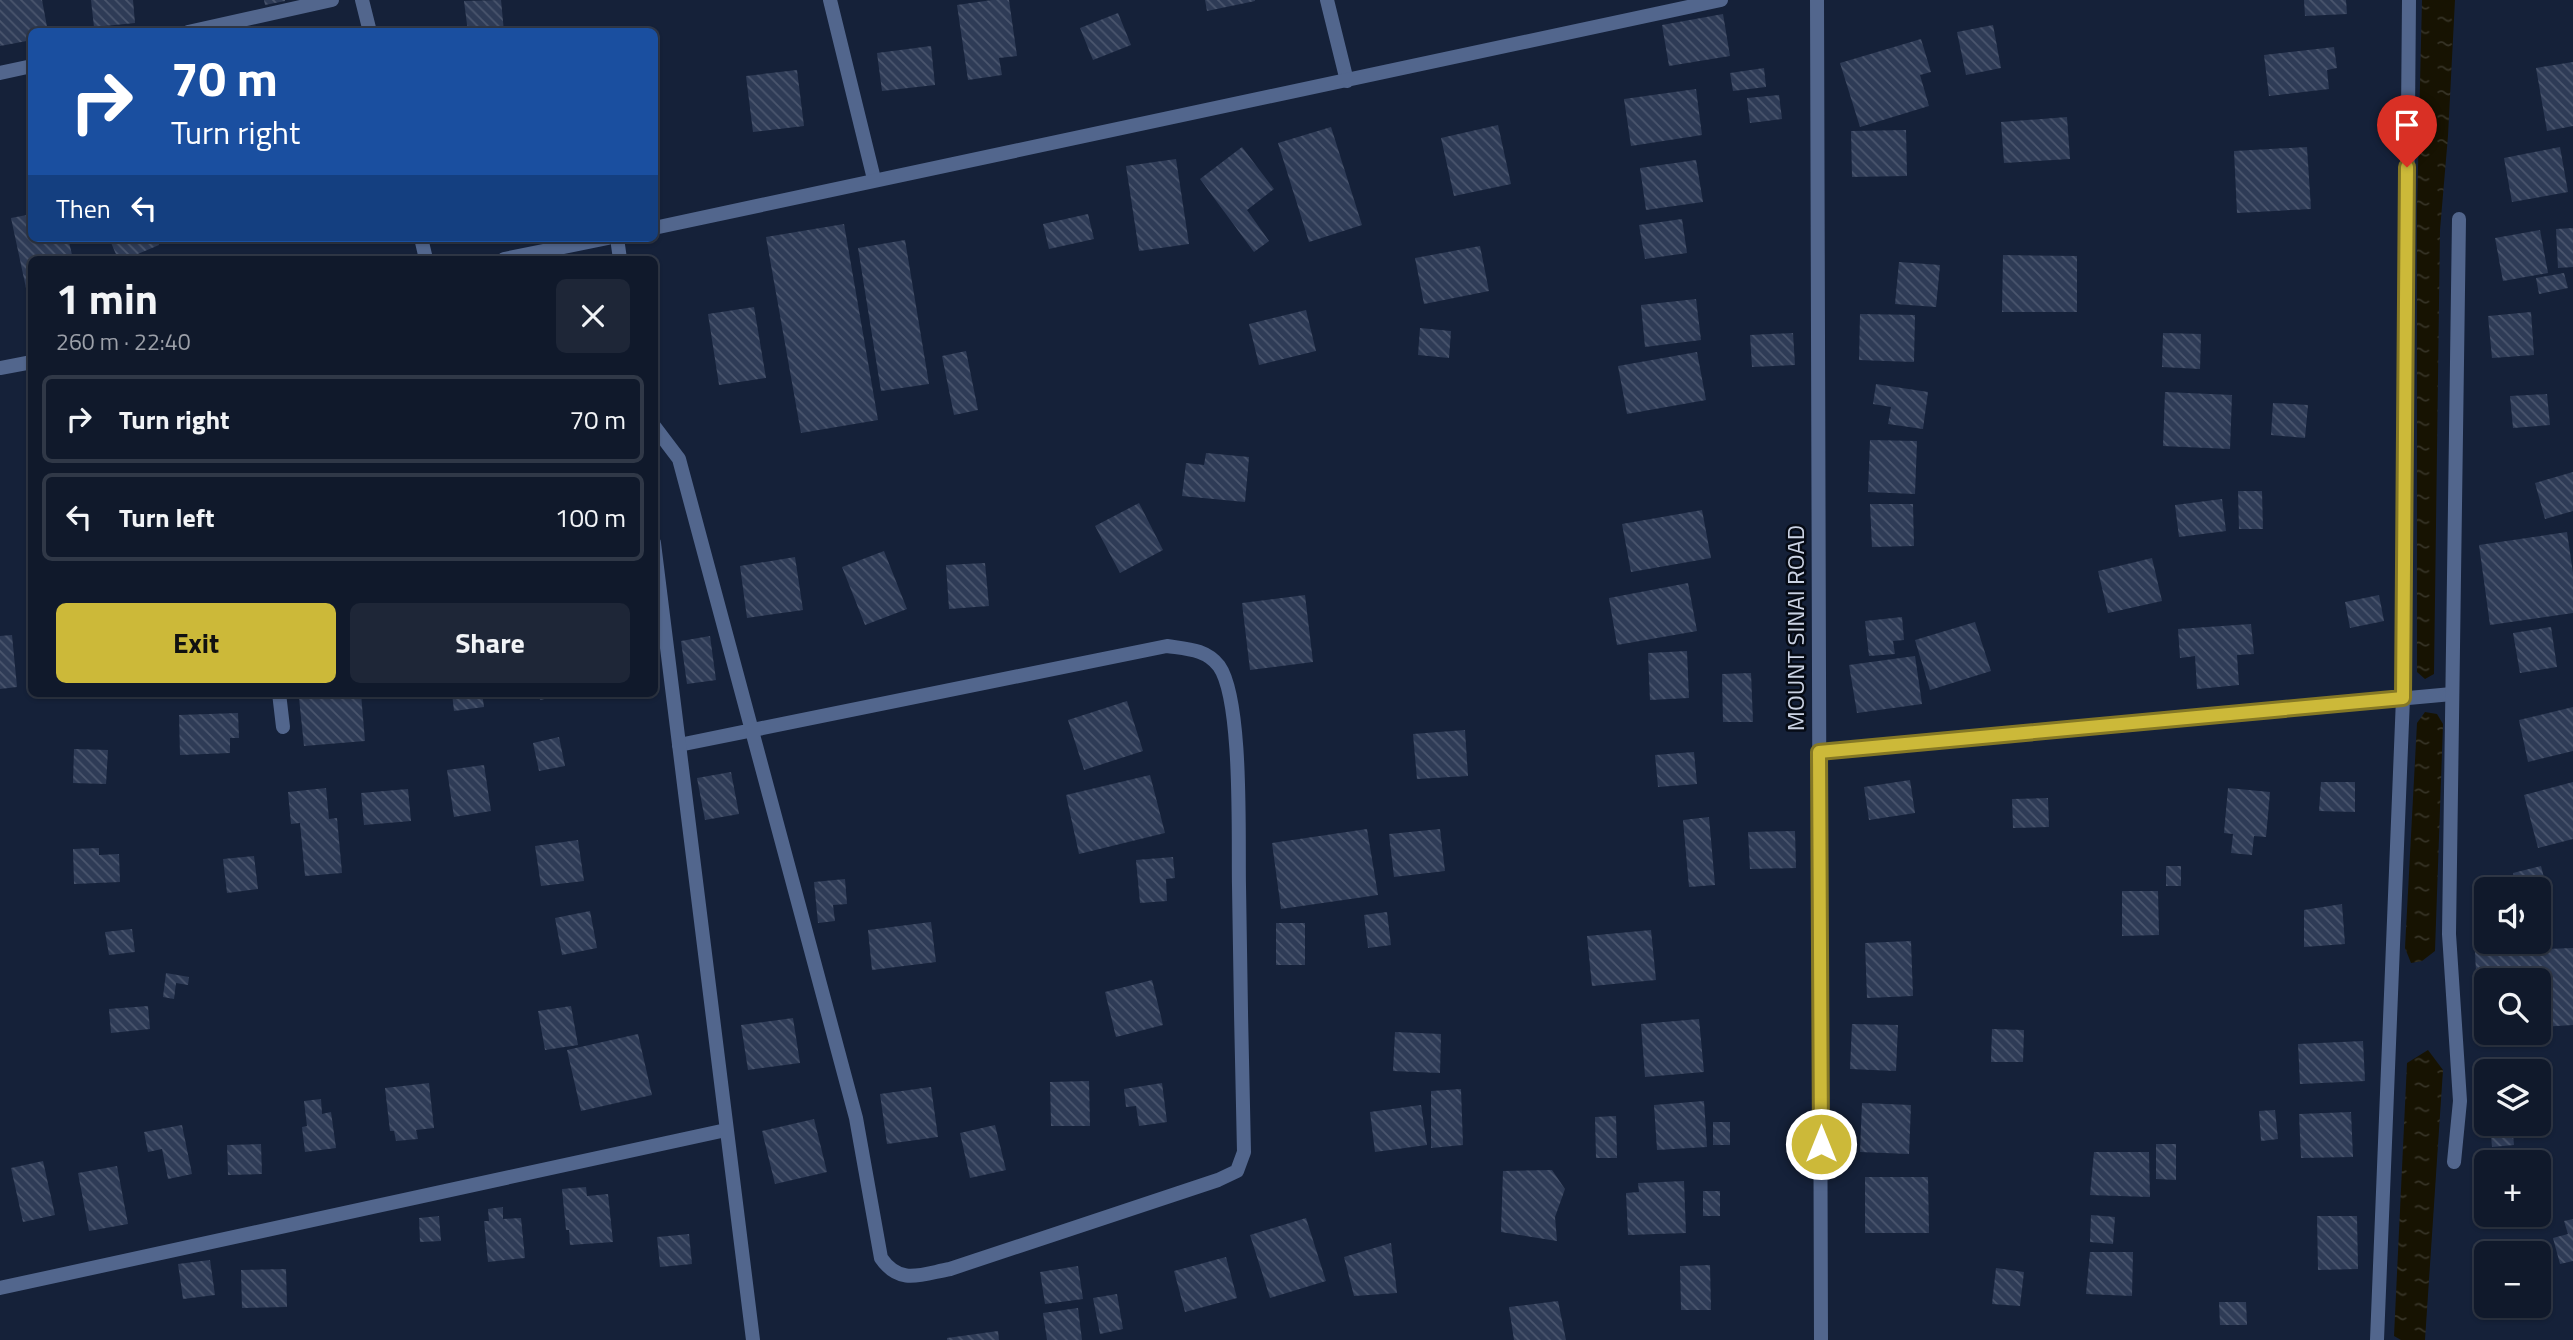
<!DOCTYPE html>
<meta charset="utf-8">
<style>
body{margin:0;font-family:"Titillium Web",sans-serif;background:#1e2637;color:#f1f3f6;height:100vh;display:flex;flex-direction:column;font-size:26px;white-space:nowrap}
*{box-sizing:border-box;margin:0}
p{font-size:23px;color:#9ca0a9}
.icon{flex:none;width:38px;height:38px;fill:none;stroke:currentColor;stroke-width:2;stroke-linecap:round;stroke-linejoin:round}
.map{position:relative;flex:1;overflow:hidden}
.side{position:absolute;left:28px;top:256px;width:630px;height:441px;display:flex;flex-direction:column;background:#10192b;border-radius:10px;box-shadow:0 2px 5px #0004,0 0 0 2px #303847}
.side>*{flex:none}
.banner{position:absolute;left:28px;top:28px;width:630px;height:214px;border-radius:10px;box-shadow:0 2px 5px #0004,0 0 0 2px #303847;background:#1a4fa0;color:#fff;overflow:hidden}
.controls{position:absolute;left:2474px;top:877px;display:grid;gap:14px}
.controls a{display:grid;place-items:center;width:77px;height:77px;border-radius:10px;background:#10192b;box-shadow:0 2px 5px #0004,0 0 0 2px #303847;font-size:35px}
.pin{position:absolute;display:grid;place-items:center;width:60px;height:60px;color:#fff;margin:-72px -30px;border-radius:50% 50% 50% 0;rotate:-45deg;box-shadow:0 0 7px #0007}
.pin .icon{rotate:45deg}
.me{position:absolute;width:77px;margin:-38px;rotate:0deg;stroke-linejoin:round;filter:drop-shadow(0 0 5px #0008)}
.turn{display:flex;align-items:center;gap:24px;height:147px;padding:0 28px;font-size:32px}
.turn .icon{width:91px;height:91px;stroke-width:2.5}
.turn b{display:block;font-size:49px;line-height:60px}
.then{display:flex;align-items:center;height:66px;padding:0 28px;background:#0003;gap:14px;font-size:26px}
.round{display:grid;place-items:center;flex:none;width:74px;height:74px;border-radius:10px;background:#1e2637}
.headline{display:flex;align-items:center;justify-content:space-between;height:119px;padding:0 28px}
h1{font-size:42px;font-weight:700;line-height:52px}
.cta{display:flex;gap:14px;margin-top:auto;padding:14px 28px}
.cta a{flex:1;height:80px;border-radius:10px;background:#ccb939;color:#111;font-size:28px;font-weight:700;line-height:80px;text-align:center}
.cta a+a{background:#1e2637;color:#f1f3f6}
ul{padding:0;list-style:none}
li{display:flex;align-items:center;gap:21px;height:88px;margin:0 14px 10px;padding:0 14px;border:4px solid #303847;border-radius:10px}
li div{flex:1}
li b{display:block;font-size:26px}
li em{font-style:normal}
.map>svg:first-child{display:block}
</style>
<div class="map">
<svg width="2573" height="1340" viewBox="0 0 2573 1340">
<defs>
<pattern id="water-ripples" width="26" height="14" patternUnits="userSpaceOnUse" patternTransform="scale(1.75)"><rect width="26" height="14" fill="#171302"/><path d="M2 4q2-2 4 0t4 0M15 11q2-2 4 0t4 0" fill="none" stroke="#373427"/></pattern>
<pattern id="building-back-hatch" width="6" height="6" patternUnits="userSpaceOnUse" patternTransform="scale(1.75)"><rect width="6" height="6" fill="#2e3b56"/><path d="M-1 5l2 2M0 0l6 6M5-1l2 2" fill="none" stroke="#4b566e"/></pattern>
</defs>
<rect width="100%" height="100%" fill="#152139"/>
<g fill="url(#water-ripples)">
<path d="M2422 0H2455L2448 136 2440 230 2434 674 2425 679 2417 672V210Z"/>
<path d="M2425 712 2437 714 2443 724 2435 951 2422 961 2411 963 2405 948 2417 723Z"/>
<path d="M2428 1050 2443 1070 2425 1340H2401L2394 1336 2407 1063Z"/>
</g>
<g fill="url(#building-back-hatch)">
<path d="M0 0H42L48 32H32V40L0 46Z"/>
<path d="M91 0H133L135 23 94 27Z"/>
<path d="M264 0H285V1L265 5Z"/>
<path d="M501 0 504 32H468L464 1Z"/>
<path d="M992 0H1009L1017 56 999 58 1002 75 968 80 957 5Z"/>
<path d="M1205 0H1255V1L1207 11Z"/>
<path d="M2304 0H2346L2347 14 2305 16Z"/>
<path d="M1118 13 1131 45 1093 60 1080 28Z"/>
<path d="M1723 14 1730 56 1669 66 1662 25Z"/>
<path d="M1993 25 2001 68 1966 75 1957 32Z"/>
<path d="M1921 39 1931 72 1920 75 1929 106 1860 127 1840 63Z"/>
<path d="M931 46 935 85 882 91 877 53Z"/>
<path d="M2334 47 2337 68 2327 70 2329 89 2269 96 2264 55Z"/>
<path d="M2573 62V126L2547 131 2536 68Z"/>
<path d="M1764 68 1766 87 1733 91 1730 73Z"/>
<path d="M797 70 804 126 753 132 746 76Z"/>
<path d="M1696 89 1702 135 1631 146 1624 99Z"/>
<path d="M1779 95 1782 119 1750 123 1747 98Z"/>
<path d="M2067 117 2070 159 2004 163 2001 122Z"/>
<path d="M1498 125 1511 184 1454 196 1441 138Z"/>
<path d="M1331 127 1362 225 1309 242 1278 143Z"/>
<path d="M1906 130 1907 176 1852 177 1851 131Z"/>
<path d="M1242 147 1274 189 1247 210 1269 241 1254 252 1200 179Z"/>
<path d="M2307 147 2311 209 2237 213 2234 151Z"/>
<path d="M2560 147 2568 192 2512 202 2504 158Z"/>
<path d="M1176 159 1189 244 1139 251 1126 166Z"/>
<path d="M1696 160 1703 202 1646 210 1640 168Z"/>
<path d="M32 214V238H68L73 259H32V287L26 288 11 218Z"/>
<path d="M1088 214 1094 239 1049 249 1043 224Z"/>
<path d="M1682 219 1687 253 1645 259 1639 225Z"/>
<path d="M844 224 878 420 801 433 766 237Z"/>
<path d="M2573 228V267L2558 268 2556 229Z"/>
<path d="M2540 230 2548 273 2503 281 2495 238Z"/>
<path d="M109 238H156L159 245 126 259H118Z"/>
<path d="M905 240 929 384 881 391 858 248Z"/>
<path d="M1480 246 1489 291 1424 304 1415 258Z"/>
<path d="M2003 255 2077 256V312H2002Z"/>
<path d="M1899 262 1940 265 1936 307 1895 304Z"/>
<path d="M2564 273 2568 288 2539 294 2536 278Z"/>
<path d="M1696 299 1701 340 1645 347 1641 305Z"/>
<path d="M754 307 766 378 719 385 708 314Z"/>
<path d="M1306 310 1316 351 1259 365 1249 324Z"/>
<path d="M2531 312 2534 355 2492 358 2488 316Z"/>
<path d="M1860 314 1915 315 1914 362 1859 360Z"/>
<path d="M1420 328 1451 331 1449 358 1418 355Z"/>
<path d="M1793 333 1795 365 1752 367 1750 335Z"/>
<path d="M2163 333 2201 334 2200 369 2162 367Z"/>
<path d="M966 351 978 410 954 415 942 356Z"/>
<path d="M1697 352 1706 400 1627 414 1618 366Z"/>
<path d="M1876 384 1928 392 1923 429 1888 424 1891 407 1873 404Z"/>
<path d="M2165 392 2232 395 2230 449 2163 446Z"/>
<path d="M2547 394 2550 425 2513 428 2510 396Z"/>
<path d="M2273 403 2308 405 2305 438 2271 435Z"/>
<path d="M1870 440 1917 441 1915 494 1868 492Z"/>
<path d="M1206 453 1249 457 1245 502 1182 496 1186 463 1204 465Z"/>
<path d="M2573 472V511L2545 519 2535 483Z"/>
<path d="M2238 491H2262L2263 529H2239Z"/>
<path d="M2222 499 2226 531 2179 537 2175 505Z"/>
<path d="M1139 503 1163 550 1120 573 1095 526Z"/>
<path d="M1870 504H1913L1914 546 1872 547Z"/>
<path d="M1702 510 1711 558 1631 572 1622 524Z"/>
<path d="M2567 532 2573 573V613L2490 625 2479 545Z"/>
<path d="M884 551 907 609 865 625 842 567Z"/>
<path d="M795 557 803 610 747 618 740 566Z"/>
<path d="M2152 558 2162 601 2108 613 2098 571Z"/>
<path d="M985 563 989 606 949 609 946 565Z"/>
<path d="M1688 583 1697 631 1617 645 1609 598Z"/>
<path d="M1305 595 1313 662 1250 670 1242 603Z"/>
<path d="M2379 595 2384 621 2350 628 2345 602Z"/>
<path d="M1902 617 1904 640 1893 641 1895 654 1869 656 1865 621Z"/>
<path d="M1975 622 1991 671 1930 690 1915 640Z"/>
<path d="M2251 624 2254 654 2237 655 2239 685 2197 689 2195 656 2180 658 2178 629Z"/>
<path d="M2551 627 2557 667 2520 673 2513 633Z"/>
<path d="M12 635 17 687 0 689V636Z"/>
<path d="M710 636 716 680 687 684 681 641Z"/>
<path d="M1687 651 1689 698 1650 700 1648 653Z"/>
<path d="M1915 656 1922 704 1857 713 1849 665Z"/>
<path d="M1751 673 1753 722H1723L1722 674Z"/>
<path d="M452 693H482L484 707 454 711Z"/>
<path d="M539 693H568V694L540 700Z"/>
<path d="M361 694 365 741 304 746 299 698Z"/>
<path d="M1127 701 1143 751 1084 770 1068 720Z"/>
<path d="M2573 707V751L2528 762 2519 720Z"/>
<path d="M238 713 239 738H230V753L180 755 179 715Z"/>
<path d="M1465 730 1468 776 1417 779 1413 734Z"/>
<path d="M559 737 565 766 539 771 533 743Z"/>
<path d="M74 749 108 750 106 784 73 783Z"/>
<path d="M1694 752 1697 784 1658 787 1655 755Z"/>
<path d="M484 765 491 811 454 817 447 770Z"/>
<path d="M731 772 739 814 705 820 697 778Z"/>
<path d="M1150 775 1165 833 1079 854 1066 795Z"/>
<path d="M1910 780 1915 813 1869 820 1864 787Z"/>
<path d="M2321 782H2355V812L2319 811Z"/>
<path d="M2573 782V839L2538 848 2524 795Z"/>
<path d="M326 788 329 819 337 818 342 873 305 876 300 823 291 824 288 792Z"/>
<path d="M2228 788 2270 792 2266 837 2254 836 2252 855 2231 853 2233 834 2224 833Z"/>
<path d="M408 789 411 821 364 825 361 793Z"/>
<path d="M2048 798 2049 827 2013 828 2012 799Z"/>
<path d="M1709 817 1715 885 1689 887 1683 820Z"/>
<path d="M1367 829 1378 895 1281 909 1272 843Z"/>
<path d="M1440 829 1445 871 1394 877 1389 834Z"/>
<path d="M1795 831 1796 868 1750 869 1748 832Z"/>
<path d="M578 840 584 881 541 886 535 846Z"/>
<path d="M99 848V855L119 854 120 882 74 884 73 849Z"/>
<path d="M254 856 258 889 227 893 223 859Z"/>
<path d="M1173 857 1175 878 1166 879 1167 901 1140 903 1136 860Z"/>
<rect x="2166" y="866" width="15" height="20"/>
<path d="M2541 866 2550 901 2539 904V889H2517L2513 873Z"/>
<path d="M845 879 847 904 833 905 835 921 818 923 814 882Z"/>
<path d="M2122 891H2158L2159 935 2122 936Z"/>
<path d="M2342 904 2345 944 2304 947V910Z"/>
<path d="M590 911 597 948 562 955 555 918Z"/>
<path d="M1387 912 1391 945 1368 948 1364 915Z"/>
<path d="M931 922 936 962 872 970 868 930Z"/>
<rect x="1276" y="923" width="29" height="42"/>
<path d="M132 929 135 952 109 955 105 932Z"/>
<path d="M1651 930 1656 980 1592 986 1587 936Z"/>
<path d="M1911 941 1913 996 1867 998 1865 943Z"/>
<path d="M2573 948V1025L2539 1027V980H2487V1029L2479 1030 2475 952Z"/>
<path d="M166 973 189 977 188 985 176 983 174 999 163 997Z"/>
<path d="M1152 980 1163 1025 1116 1037 1105 992Z"/>
<path d="M148 1006 150 1029 111 1033 109 1009Z"/>
<path d="M571 1006 578 1045 545 1050 538 1011Z"/>
<path d="M793 1018 800 1063 748 1070 741 1025Z"/>
<path d="M1699 1019 1704 1072 1645 1077 1641 1024Z"/>
<path d="M1852 1024 1898 1025 1896 1071 1850 1069Z"/>
<path d="M1992 1029 2024 1030 2023 1062H1991Z"/>
<path d="M1395 1032 1441 1034 1440 1073 1393 1071Z"/>
<path d="M638 1034 652 1095 581 1111 567 1050Z"/>
<path d="M2363 1041 2365 1081 2300 1084 2298 1044Z"/>
<path d="M1089 1081 1090 1126H1051L1050 1082Z"/>
<path d="M429 1083 434 1128 416 1130 418 1139 396 1141 394 1131H390L385 1088Z"/>
<path d="M1162 1083 1167 1122 1139 1126 1136 1106 1126 1107 1124 1089Z"/>
<path d="M931 1087 938 1137 887 1144 880 1094Z"/>
<path d="M1461 1089 1463 1145 1431 1148V1091Z"/>
<path d="M321 1099 322 1114 331 1112 336 1148 305 1152 302 1127 307 1126 304 1101Z"/>
<path d="M1704 1101 1707 1147 1657 1150 1654 1105Z"/>
<path d="M1862 1103 1911 1105 1909 1154 1860 1152Z"/>
<path d="M1421 1105 1427 1145 1375 1152 1370 1112Z"/>
<path d="M2275 1110 2278 1139 2261 1141 2259 1111Z"/>
<path d="M2351 1112 2353 1157 2301 1158 2299 1114Z"/>
<path d="M1616 1116 1617 1158H1596L1595 1117Z"/>
<path d="M814 1119 827 1172 775 1184 762 1131Z"/>
<rect x="1713" y="1122" width="17" height="23"/>
<path d="M2490 1124H2512L2514 1145 2492 1147Z"/>
<path d="M182 1125 192 1174 168 1179 162 1149 148 1152 144 1132Z"/>
<path d="M995 1125 1006 1170 970 1178 960 1133Z"/>
<path d="M261 1144 262 1174 228 1175 227 1145Z"/>
<path d="M2156 1144H2176V1180L2156 1179Z"/>
<path d="M2094 1152H2149L2150 1197 2090 1195Z"/>
<path d="M43 1161 55 1215 23 1222 11 1168Z"/>
<path d="M117 1166 128 1224 89 1231 78 1173Z"/>
<path d="M1552 1170 1565 1189 1555 1217 1557 1241 1501 1232 1503 1171Z"/>
<path d="M1865 1177H1928L1929 1233H1865Z"/>
<path d="M1684 1181 1686 1233 1628 1235 1626 1193 1639 1192 1638 1183Z"/>
<path d="M586 1187 587 1196 608 1194 613 1242 570 1245 569 1230H566L562 1189Z"/>
<rect x="1703" y="1191" width="17" height="25"/>
<path d="M503 1207V1219L521 1218 525 1258 488 1262 484 1221H489L488 1209Z"/>
<path d="M2091 1215 2115 1217 2113 1244 2090 1242Z"/>
<path d="M439 1216 441 1241 420 1242 419 1218Z"/>
<path d="M2317 1216H2357L2358 1269 2318 1270Z"/>
<path d="M1306 1218 1326 1281 1270 1298 1250 1235Z"/>
<path d="M2573 1219V1261L2560 1264 2553 1238 2568 1234 2564 1221Z"/>
<path d="M689 1234 692 1264 660 1267 657 1237Z"/>
<path d="M1391 1243 1397 1293 1354 1296 1344 1257Z"/>
<path d="M2090 1252H2133L2132 1296 2086 1294Z"/>
<path d="M1226 1257 1237 1298 1185 1312 1174 1271Z"/>
<path d="M210 1260 215 1295 183 1299 178 1264Z"/>
<path d="M1710 1265 1711 1310H1681L1680 1266Z"/>
<path d="M1078 1266 1083 1299 1045 1304 1040 1272Z"/>
<path d="M1996 1268 2024 1272 2020 1306 1992 1304Z"/>
<path d="M286 1269 287 1307 242 1308 241 1270Z"/>
<path d="M1117 1294 1123 1329 1100 1334 1093 1298Z"/>
<path d="M1558 1301 1566 1340H1514L1509 1307Z"/>
<path d="M2219 1302H2246L2247 1325H2220Z"/>
<path d="M1078 1308 1082 1340H1047L1043 1313Z"/>
<path d="M998 1331 999 1340H947V1338Z"/>
</g>
<g fill="none" stroke-linecap="round" stroke-linejoin="round">
<g stroke="#52668d" stroke-width="14">
<path d="M279 693 283 727"/>
<path d="M0 1288 726 1130"/>
</g>
<g stroke="#52668d" stroke-width="14">
<path d="M362 0 370 32"/>
<path d="M830 0 874 179"/>
<path d="M1327 0 1347 81"/>
<path d="M1817 0 1821 1340"/>
<path d="M188 32 332 0"/>
<path d="M0 73 32 66"/>
<path d="M654 228 1721 0"/>
<path d="M421 238 426 259"/>
<path d="M617 238 620 259"/>
<path d="M504 259 608 238"/>
<path d="M0 368 32 362"/>
<path d="M654 426 679 459 856 1118 881 1258C900 1286 922 1274 950 1269L1218 1180 1237 1171 1244 1152C1242 1063 1240 975 1239 886 1238 840 1243 700 1219 666 1206 649 1187 649 1167 646L679 745"/>
<path d="M654 543 753 1340"/>
<path d="M1819 752 2452 694"/>
<path d="M2454 1162 2460 1101 2449 934 2459 219"/>
<path d="M2377 1340 2403 698 2409 0"/>
</g>
</g>
<g fill="none" stroke-linecap="round" stroke-linejoin="round">
<defs>
<path id="route" d="M1821 1144 1819 752 2403 698 2407 167"/>
</defs>
<use href="#route" stroke="#857825" stroke-width="18"/>
<use href="#route" stroke="#ccb939" stroke-width="12"/>
</g>
<g text-anchor="middle" stroke-width="5" stroke-linejoin="round" paint-order="stroke">
<g font-size="24" fill="#cad2e3" stroke="#060b15">
<text transform="translate(1796 628) rotate(-90)" y="8">MOUNT SINAI ROAD</text>
</g>
</g>
</svg>
<div class="controls">
<a><svg class="icon" aria-label="sound" viewBox="0 0 24 24"><path d="M4 9h4l5-4v14l-5-4H4zM17 9q2 3 0 6"/></svg></a>
<a><svg class="icon" aria-label="search" viewBox="0 0 24 24"><circle cx="10" cy="10" r="6"/><path d="M15 15l6 6"/></svg></a>
<a><svg class="icon" aria-label="layers" viewBox="0 0 24 24"><path d="M12 4l9 5-9 5-9-5zM3 14l9 5 9-5"/></svg></a>
<a>+</a>
<a>−</a>
</div>
<div class="pin" style="left:2407px;top:167px;background:#d93025"><svg class="icon" aria-label="arrive" viewBox="0 0 24 24"><path d="M6 21V4h12l-3 4 3 4H6"/></svg></div>
<svg class="me" style="left:1821px;top:1144px" viewBox="-20 -20 40 40"><circle r="17" fill="#ccb939" stroke="#fff" stroke-width="3"/><path d="M0-11L8 9 0 5-8 9z" fill="#fff"/></svg>
<div class="banner">
<div class="turn"><svg class="icon" aria-label="right" viewBox="0 0 24 24"><path d="M7 20v-9h11M14 6l5 5-5 5"/></svg><div><b>70 m</b>Turn right</div></div>
<div class="then">Then<svg class="icon" aria-label="left" viewBox="0 0 24 24"><path d="M17 20v-9H6M10 6l-5 5 5 5"/></svg></div>
</div>
<section class="side">
<div class="headline"><div><h1>1 min</h1><p>260 m · 22:40</p></div><a class="round"><svg class="icon" aria-label="close" viewBox="0 0 24 24"><path d="M6 6l12 12M18 6L6 18"/></svg></a></div>
<ul>
<li><svg class="icon" aria-label="right" viewBox="0 0 24 24"><path d="M7 20v-9h11M14 6l5 5-5 5"/></svg><div><b>Turn right</b></div><em>70 m</em></li>
<li><svg class="icon" aria-label="left" viewBox="0 0 24 24"><path d="M17 20v-9H6M10 6l-5 5 5 5"/></svg><div><b>Turn left</b></div><em>100 m</em></li>
</ul>
<div class="cta"><a>Exit</a><a>Share</a></div>
</section>
</div>
